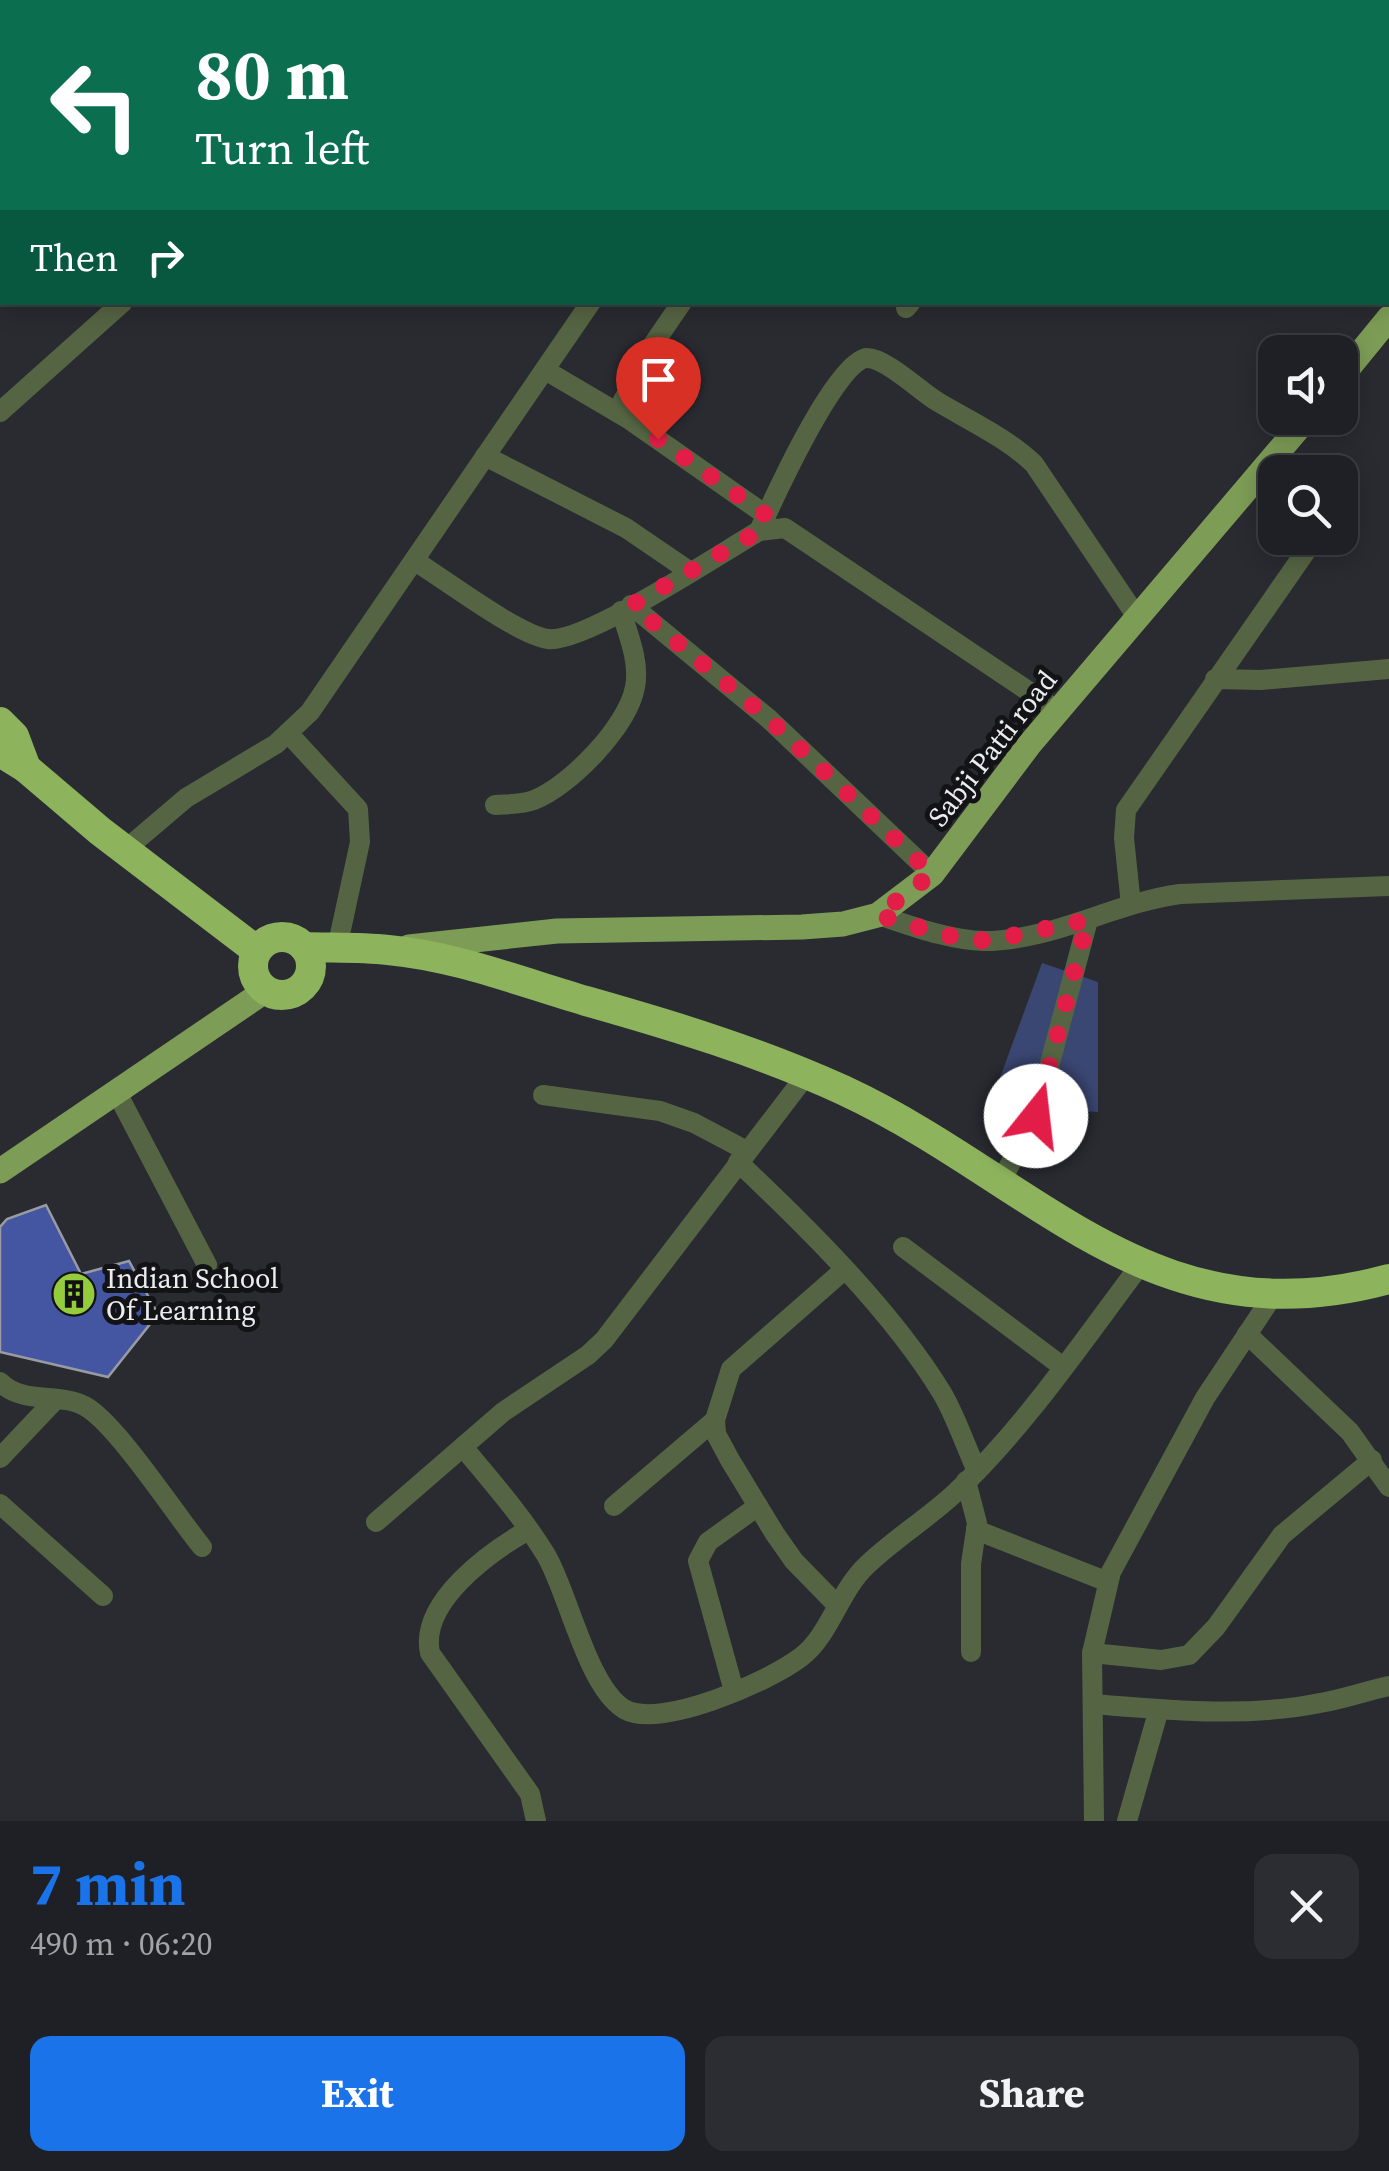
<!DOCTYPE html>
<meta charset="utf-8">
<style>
body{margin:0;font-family:"Source Serif 4",serif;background:#2c2d32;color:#f1f3f6;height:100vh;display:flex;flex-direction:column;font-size:38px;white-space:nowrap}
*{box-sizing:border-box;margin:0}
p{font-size:32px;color:#a1a3a7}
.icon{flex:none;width:55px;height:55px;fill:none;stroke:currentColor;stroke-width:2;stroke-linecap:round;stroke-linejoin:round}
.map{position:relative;height:1821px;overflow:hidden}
.panel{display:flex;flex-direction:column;background:#1f2025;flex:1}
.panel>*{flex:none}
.banner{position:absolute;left:0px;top:0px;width:1390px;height:305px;box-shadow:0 5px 25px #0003,0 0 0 2px #3c3e42;background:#0b6e4f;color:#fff;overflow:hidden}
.fabs{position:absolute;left:1258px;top:335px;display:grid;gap:20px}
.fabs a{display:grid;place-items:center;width:100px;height:100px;border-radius:20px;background:#1f2025;box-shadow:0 5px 25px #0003,0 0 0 2px #3c3e42;font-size:50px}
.pin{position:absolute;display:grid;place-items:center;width:85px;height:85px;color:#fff;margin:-102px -42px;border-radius:50% 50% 50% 0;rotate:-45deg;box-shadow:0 0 10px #0007}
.pin .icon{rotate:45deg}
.me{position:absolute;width:110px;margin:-55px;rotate:16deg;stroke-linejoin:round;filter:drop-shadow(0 0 8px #0008)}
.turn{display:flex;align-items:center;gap:35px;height:210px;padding:0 30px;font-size:45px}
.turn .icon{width:130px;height:130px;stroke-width:2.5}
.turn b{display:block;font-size:70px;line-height:85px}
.then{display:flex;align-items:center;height:95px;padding:0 30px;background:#0003;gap:20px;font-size:38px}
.round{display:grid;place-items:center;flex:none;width:105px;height:105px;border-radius:20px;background:#2c2d32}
.summary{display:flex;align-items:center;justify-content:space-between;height:170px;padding:0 30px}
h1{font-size:60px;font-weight:700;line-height:75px;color:#1a73e8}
.action{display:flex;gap:20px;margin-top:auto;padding:20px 30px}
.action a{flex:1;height:115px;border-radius:20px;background:#1a73e8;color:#fff;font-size:40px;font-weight:700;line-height:115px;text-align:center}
.action a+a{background:#2c2d32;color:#f1f3f6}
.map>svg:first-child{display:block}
</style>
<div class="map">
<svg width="1389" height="1821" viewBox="0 0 1389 1821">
<rect width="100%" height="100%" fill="#292b31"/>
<path fill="#3b4773" d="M1042 963 1098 982V1112L990 1105Z"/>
<path fill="#4456a1" stroke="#989ba2" stroke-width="2.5" d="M46 1205 81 1274 129 1261 158 1314 108 1377 0 1352V1227L7 1219Z"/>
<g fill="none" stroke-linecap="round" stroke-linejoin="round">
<g stroke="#556543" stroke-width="20">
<path d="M1034 0 1039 2"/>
<path d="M319 2 320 0"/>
<path d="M770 2 771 0"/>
<path d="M917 2 918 0"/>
<path d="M1075 2 1077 0"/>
<path d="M1388 138 1389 139"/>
<path d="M906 308 911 302"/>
<path d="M545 370 630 420 766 515"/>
<path d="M0 412 123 302"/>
<path d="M617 412 652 346 682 302"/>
<path d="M485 456 626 528 689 571"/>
<path d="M759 531C772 502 837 358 867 358 886 358 921 392 938 402 970 421 1007 438 1034 464L1137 617"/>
<path d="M415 561C444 579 518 635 548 639 584 644 721 553 759 531L785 528 1058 711"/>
<path d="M631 605 769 719 932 874"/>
<path d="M1215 679 1261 680 1389 669"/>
<path d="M289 734 358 809 360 842 337 948"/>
<path d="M495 805C508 804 521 805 534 800 570 786 628 726 635 687 640 662 628 634 621 611"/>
<path d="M125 850 186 798 276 744 310 712 591 302"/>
<path d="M1131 905 1124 838 1126 810 1313 541"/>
<path d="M878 915C912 926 948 940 984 941 1052 941 1114 903 1180 894L1389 886"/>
<path d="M116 1091 207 1265"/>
<path d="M543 1095 660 1111 694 1123 747 1151"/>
<path d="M738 1162C808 1228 892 1311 942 1393 956 1417 965 1445 977 1471"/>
<path d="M1000 1183 1036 1116 1088 920"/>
<path d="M903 1247 1063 1367"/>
<path d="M1247 1334 1350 1432 1389 1487"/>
<path d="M0 1382C24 1406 61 1391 88 1408 120 1429 175 1514 202 1547"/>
<path d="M463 1447C492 1482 522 1516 546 1555 568 1592 587 1686 624 1709 660 1730 770 1681 801 1657 830 1635 839 1591 867 1565 894 1539 927 1519 955 1493 1026 1426 1082 1342 1141 1264"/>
<path d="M0 1458 55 1400"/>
<path d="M966 1481 977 1523 971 1564V1652"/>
<path d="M0 1504 103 1596"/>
<path d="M614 1506 715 1420"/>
<path d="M376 1522 503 1412 588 1355 604 1340 807 1074"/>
<path d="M528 1530C490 1552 419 1602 430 1653L530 1794 536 1821"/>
<path d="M976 1530 1108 1582"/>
<path d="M836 1604 794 1561 775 1534 730 1460 716 1434 715 1420 731 1369 844 1270"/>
<path d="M1092 1653 1161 1660 1189 1655 1216 1627 1282 1535 1372 1460"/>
<path d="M734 1691 698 1561 708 1542 758 1506"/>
<path d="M1093 1704C1167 1710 1246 1718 1320 1703 1343 1699 1366 1691 1389 1686"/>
<path d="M1094 1821 1092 1653 1111 1572 1205 1398 1274 1294"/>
<path d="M1127 1821 1159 1709"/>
</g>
<g stroke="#7d9d56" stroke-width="25">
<path d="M1340 378 1389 318"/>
<path d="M409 947 557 931 802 927 843 924 878 915 932 874 1029 745 1307 418"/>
<path d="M0 1171 265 991"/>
</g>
<g stroke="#8db35d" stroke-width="30">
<path d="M0 722 14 736 26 768"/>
<path d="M0 752 26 768 100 831 256 950"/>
<circle cx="282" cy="966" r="29"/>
<path d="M304 947C332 948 360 947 388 950 455 956 521 982 586 1001 674 1026 760 1052 843 1090 1037 1180 1151 1344 1389 1279"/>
</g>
</g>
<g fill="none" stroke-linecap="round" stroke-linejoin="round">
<path stroke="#e11d48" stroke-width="18" stroke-dasharray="0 32.4" d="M658 439 766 515 759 531 632 605 769 719 932 874 878 915 944 935 987 941 1088 920 1036 1116"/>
</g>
<defs>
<symbol id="building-disc" viewBox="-11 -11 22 22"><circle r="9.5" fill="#94cc3c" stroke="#131316"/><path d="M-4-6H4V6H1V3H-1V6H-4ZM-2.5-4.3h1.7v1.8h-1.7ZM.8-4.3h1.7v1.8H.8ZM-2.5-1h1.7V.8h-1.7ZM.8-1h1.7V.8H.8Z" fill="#111"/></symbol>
</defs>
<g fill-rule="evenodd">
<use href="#building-disc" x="49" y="1269" width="50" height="50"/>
</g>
<g text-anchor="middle" stroke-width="10" stroke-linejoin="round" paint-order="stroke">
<g font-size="28" fill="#eaecf0" stroke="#131316">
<text transform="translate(992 748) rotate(-52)" y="10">Sabji Patti road</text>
</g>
<g font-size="28" fill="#eaecf0" stroke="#131316" text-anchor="start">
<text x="106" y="1288">Indian School<tspan x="106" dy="32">Of Learning</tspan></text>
</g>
</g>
</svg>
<div class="fabs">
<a><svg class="icon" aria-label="sound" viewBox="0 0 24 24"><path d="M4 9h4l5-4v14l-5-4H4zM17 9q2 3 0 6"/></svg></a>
<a><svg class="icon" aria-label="search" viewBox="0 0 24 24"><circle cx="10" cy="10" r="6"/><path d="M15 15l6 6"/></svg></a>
</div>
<div class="pin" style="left:658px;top:439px;background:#d93025"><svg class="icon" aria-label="arrive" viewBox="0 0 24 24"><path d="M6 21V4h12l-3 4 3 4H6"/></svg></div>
<svg class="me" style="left:1036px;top:1116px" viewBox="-20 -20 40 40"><circle r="19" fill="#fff"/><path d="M0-13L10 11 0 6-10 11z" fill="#e11d48"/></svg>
<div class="banner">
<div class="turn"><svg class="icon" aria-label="left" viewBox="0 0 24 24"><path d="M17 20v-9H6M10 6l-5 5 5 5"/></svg><div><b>80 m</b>Turn left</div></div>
<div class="then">Then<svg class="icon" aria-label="right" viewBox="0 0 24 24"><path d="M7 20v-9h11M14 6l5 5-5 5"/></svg></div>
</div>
</div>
<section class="panel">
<div class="summary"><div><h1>7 min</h1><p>490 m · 06:20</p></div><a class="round"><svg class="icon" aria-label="close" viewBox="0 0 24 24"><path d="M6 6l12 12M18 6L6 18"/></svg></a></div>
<div class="action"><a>Exit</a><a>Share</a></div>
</section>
